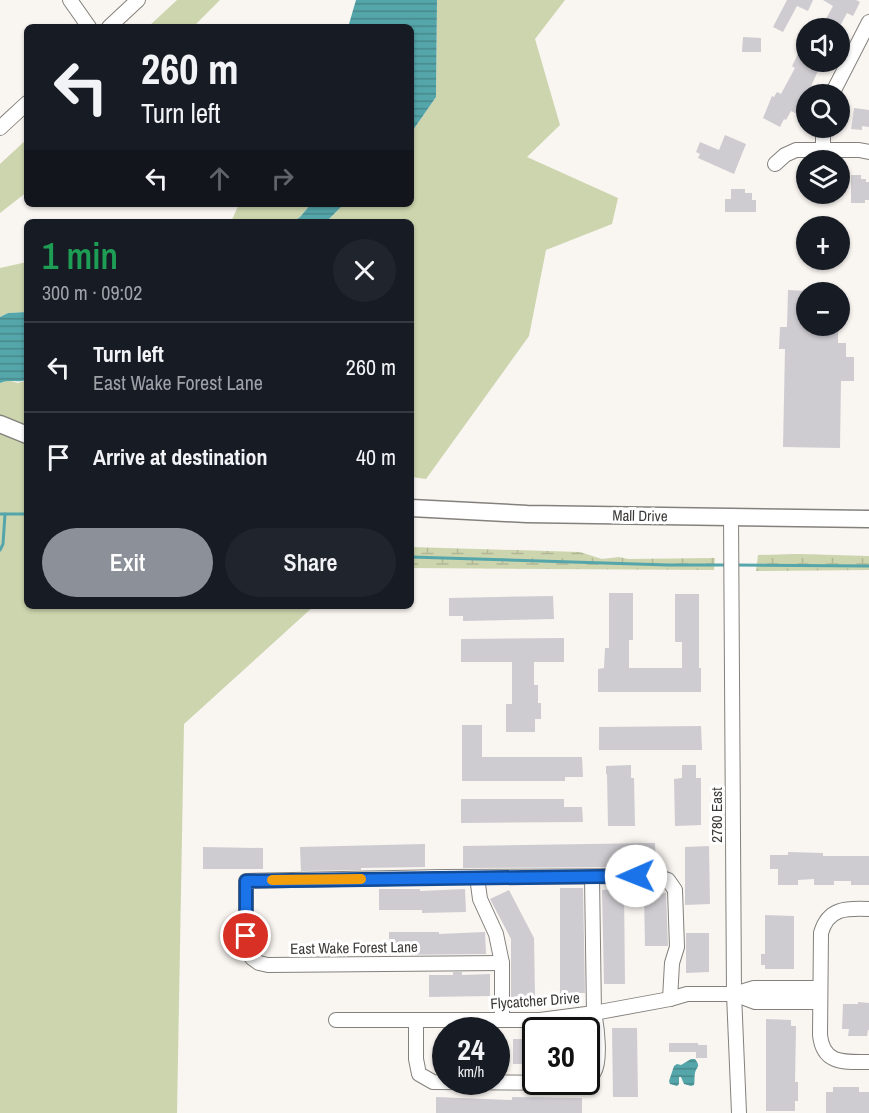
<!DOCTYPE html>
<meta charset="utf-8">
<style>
body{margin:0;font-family:"Archivo Narrow",sans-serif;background:#20242c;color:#f1f3f6;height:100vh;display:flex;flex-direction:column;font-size:22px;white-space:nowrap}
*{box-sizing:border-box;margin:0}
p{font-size:20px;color:#9ea1a6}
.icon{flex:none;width:33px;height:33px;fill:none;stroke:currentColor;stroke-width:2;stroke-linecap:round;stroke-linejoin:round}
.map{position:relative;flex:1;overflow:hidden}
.side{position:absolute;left:24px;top:219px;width:390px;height:390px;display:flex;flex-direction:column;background:#171b24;border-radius:9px;box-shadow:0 2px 4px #0004}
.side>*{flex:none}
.top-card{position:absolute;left:24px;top:24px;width:390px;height:183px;border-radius:9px;box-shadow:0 2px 4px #0004;background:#171b24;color:#f1f3f6;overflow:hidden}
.controls{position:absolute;left:796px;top:18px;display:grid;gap:12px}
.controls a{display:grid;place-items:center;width:54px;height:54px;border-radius:50%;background:#171b24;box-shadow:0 2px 4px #0004;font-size:30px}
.speed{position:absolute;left:432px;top:1017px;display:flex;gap:12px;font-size:30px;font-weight:700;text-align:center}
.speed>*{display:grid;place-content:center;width:78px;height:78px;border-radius:50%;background:#171b24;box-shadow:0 2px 4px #0004;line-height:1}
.speed small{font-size:15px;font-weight:400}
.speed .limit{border:3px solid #111;border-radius:9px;background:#fff;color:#111}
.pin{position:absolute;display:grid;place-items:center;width:51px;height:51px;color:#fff;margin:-26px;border:3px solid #fff;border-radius:50%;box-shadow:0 2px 6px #0007}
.me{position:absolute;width:66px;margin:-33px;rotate:269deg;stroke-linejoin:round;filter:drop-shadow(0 0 4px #0008)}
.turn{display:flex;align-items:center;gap:21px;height:126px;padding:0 18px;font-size:27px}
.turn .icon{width:78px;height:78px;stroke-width:2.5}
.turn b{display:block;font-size:42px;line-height:51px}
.lanes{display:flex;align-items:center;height:57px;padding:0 18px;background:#0003;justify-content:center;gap:30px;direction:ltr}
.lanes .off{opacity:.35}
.round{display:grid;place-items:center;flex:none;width:63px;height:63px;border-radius:32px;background:#20242c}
.headline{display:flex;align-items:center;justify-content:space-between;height:102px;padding:0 18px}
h1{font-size:36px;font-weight:600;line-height:45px;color:#1e9e55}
.action{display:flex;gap:12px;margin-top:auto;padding:12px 18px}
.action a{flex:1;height:69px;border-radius:36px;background:#8c9099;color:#fff;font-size:24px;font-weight:600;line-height:69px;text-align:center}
.action a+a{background:#20242c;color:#f1f3f6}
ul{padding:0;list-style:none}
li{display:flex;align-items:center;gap:18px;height:90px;padding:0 18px;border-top:2px solid #363941}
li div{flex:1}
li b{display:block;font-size:22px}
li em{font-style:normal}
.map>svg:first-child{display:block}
</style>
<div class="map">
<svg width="869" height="1113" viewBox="0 0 869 1113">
<defs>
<pattern id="wetland-marsh" width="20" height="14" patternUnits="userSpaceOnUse" patternTransform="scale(1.5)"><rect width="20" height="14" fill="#cdd5ae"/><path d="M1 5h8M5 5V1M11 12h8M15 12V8" fill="none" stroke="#b1b896"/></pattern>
<pattern id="water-rules" width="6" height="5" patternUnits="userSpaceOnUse" patternTransform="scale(1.5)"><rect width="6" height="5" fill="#55a6aa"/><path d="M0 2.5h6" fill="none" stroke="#48888b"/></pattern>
</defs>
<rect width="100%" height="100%" fill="#f9f5f1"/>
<g fill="#cdd5ae">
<path d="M177 0H220L193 27H148Z"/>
<path d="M437 0H565L535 39 560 125 527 157 618 198 612 224 546 250 529 336 426 479 411 477V222H326L344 204H411V133L436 97Z"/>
<path d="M27 139V192L0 213V164Z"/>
<path d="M239 204H311L300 217 293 222H231Z"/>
<path d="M27 262V312L8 313 0 317V268Z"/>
<path d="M8 380 18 383 27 380V606H314L184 724 177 1113H0V383Z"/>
</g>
<g fill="url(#wetland-marsh)">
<path d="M411 547 580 552 602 559 619 557 628 559 715 558 714 570 411 568Z"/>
<path d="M799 554 869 556V570L756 571 758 555Z"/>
</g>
<g fill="url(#water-rules)">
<path d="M356 0H437L436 97 411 133V27H349V24Z"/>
<path d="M311 204H344L326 222H293L300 217Z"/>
<path d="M27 312V380C16 383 10 379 0 383V317L8 313Z"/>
<path d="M691 1059H695C701 1067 697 1066 695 1073 694 1077 695 1081 694 1085L691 1086 684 1084 681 1077H679V1084L677 1086 670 1084 669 1081 674 1066 677 1064 681 1065Z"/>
</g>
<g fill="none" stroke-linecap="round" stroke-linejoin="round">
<g stroke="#55a6aa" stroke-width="3">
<path d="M0 514H27"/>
<path d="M0 550 3 544 5 514"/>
<path d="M411 557 668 565H726"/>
<path d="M736 565 869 566"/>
</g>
</g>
<g fill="#ceccd1">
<path d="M787 0H813L808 11 797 6 783 32 773 27Z"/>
<path d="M823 0H856L860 2 853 16 847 13 839 28H821L833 6Z"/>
<path d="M743 37 761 38V52H742Z"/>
<path d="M798 54 807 59V62H811L820 66 809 91 797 114 791 111 786 120 784 119 780 127 763 118 772 96 774 97 777 92 781 94 795 68 792 66Z"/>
<path d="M854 108 869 110V127L862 126V130L851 129Z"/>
<path d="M725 135 746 144 734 174 698 158 700 154 696 152 700 142 719 150Z"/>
<path d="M851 175H861V179H866V182H869V200H865V203H851Z"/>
<path d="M731 189H745V193H752V200H756V212H725V199H731Z"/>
<path d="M788 290 807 291V326H838V343H846V357H854V381H841L840 448 783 447 785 349H779L780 327H787Z"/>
<path d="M609 593H633V640H629V668H682V642H675V594H699V668H701V692H598V669L604 668 605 648H609Z"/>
<path d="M553 596 554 619 463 621V616H449V598Z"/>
<path d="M564 638V662H534V685H538V703H541V719H535V732H506V704H512V662H461V639Z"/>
<path d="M462 725H482V757H582L583 777H565V781H462Z"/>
<path d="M701 726 702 750H599V727Z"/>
<path d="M631 765V778H634L635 826H608L607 774H606V766Z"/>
<path d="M682 765H696V778H701V825L675 826 674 779 682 778Z"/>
<path d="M461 799H564V807H582L583 822 461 823Z"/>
<path d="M655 843 656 867 463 868V846Z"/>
<path d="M425 844V867L361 868V870L301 871 300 847Z"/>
<path d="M709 846 710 904 685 905V847Z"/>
<path d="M203 847 263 848V869H203Z"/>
<path d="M788 852 823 853V856H869V885H851V881H834V885H814V879L798 880V885H778V869H770V855H788Z"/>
<path d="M560 888H583L585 993H560Z"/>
<path d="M379 889H420V891L465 889 466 912 422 913V910H379Z"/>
<path d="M624 889 625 984H604L602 890Z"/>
<path d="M509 890 534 938 535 997H511V939L490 899Z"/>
<path d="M666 893 668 946H645L644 894Z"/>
<path d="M765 915 794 916V969H765V965H761V954H765Z"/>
<path d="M389 932H439V934L485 932 486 954 389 955Z"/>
<path d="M686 933H709V972L686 973Z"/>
<path d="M453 972H462V975L490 974V996L429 997V975H453Z"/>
<path d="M858 1002 869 1003V1030H868L867 1036H848L849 1029H842L843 1004H858Z"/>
<path d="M766 1019 791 1020V1026H796L795 1082H798V1101H795V1111H766Z"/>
<path d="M612 1028H637L638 1097H613Z"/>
<rect x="513" y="1039" width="23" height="25"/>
<path d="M669 1043H698V1045H707V1058H696V1052H669Z"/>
<path d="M833 1087H859V1092H869V1113H826V1092H833Z"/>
<path d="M436 1097 512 1100V1097L582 1098V1113H436Z"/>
</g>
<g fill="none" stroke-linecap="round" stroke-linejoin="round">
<defs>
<g id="minor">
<path d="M70 0 89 27"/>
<path d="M109 27 138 0"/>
<path d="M832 94 869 22"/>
<path d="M0 128 27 103"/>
<path d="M823 128V150"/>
<path d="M775 164 785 155 796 150H859L869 152"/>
<path d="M731 517 734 994 739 1113"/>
<path d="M477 877 480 899 496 934 502 963V1020"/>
<path d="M869 909C846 908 828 908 821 933L820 1035C823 1065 845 1062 869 1062"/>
<path d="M502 963 268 965 259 963 252 958 246 948V881L444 877 654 876 668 880 675 890 677 947 672 963 670 999"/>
<path d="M734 994 755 1002H820"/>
<path d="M336 1020H540L594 1013 670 999 687 994H734L754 988H820"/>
<path d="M416 1021V1059L419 1074 433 1082 569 1083 576 1082"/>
<path d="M586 1079C589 1077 592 1075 594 1072 601 1061 597 1026 594 1013L592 877"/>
</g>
<g id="major">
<path d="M0 424 27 435"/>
<path d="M411 508 527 514 869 519"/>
</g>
</defs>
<use href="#minor" stroke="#84817d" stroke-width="16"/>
<use href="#major" stroke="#84817d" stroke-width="19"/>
<use href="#minor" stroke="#fff" stroke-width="14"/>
<use href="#major" stroke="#fff" stroke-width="16"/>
</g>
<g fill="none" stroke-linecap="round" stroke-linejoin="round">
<defs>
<path id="route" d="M246 936V881L636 876"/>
</defs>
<use href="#route" stroke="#114b97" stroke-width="15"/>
<use href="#route" stroke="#1a73e8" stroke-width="10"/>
<path stroke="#f59e0b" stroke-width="10" d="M272 880 361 879"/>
</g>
<g text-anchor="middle" stroke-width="6" stroke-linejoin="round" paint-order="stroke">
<g font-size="15" fill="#3d3b39" stroke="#fff">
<text transform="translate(640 516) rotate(1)" y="5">Mall Drive</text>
<text transform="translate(717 815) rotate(-90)" y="5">2780 East</text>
<text transform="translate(354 948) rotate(-1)" y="5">East Wake Forest Lane</text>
<text transform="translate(535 1001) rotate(-4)" y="5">Flycatcher Drive</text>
</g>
</g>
</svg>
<div class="controls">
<a><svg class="icon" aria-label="sound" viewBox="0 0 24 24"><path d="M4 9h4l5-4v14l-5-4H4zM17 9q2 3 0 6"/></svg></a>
<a><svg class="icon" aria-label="search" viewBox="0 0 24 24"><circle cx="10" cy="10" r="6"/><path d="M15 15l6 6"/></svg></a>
<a><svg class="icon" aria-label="layers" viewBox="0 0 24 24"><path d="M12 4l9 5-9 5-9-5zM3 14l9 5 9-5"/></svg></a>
<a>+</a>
<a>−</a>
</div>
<div class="speed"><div>24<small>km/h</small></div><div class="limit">30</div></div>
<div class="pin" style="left:246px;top:936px;background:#d93025"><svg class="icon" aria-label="arrive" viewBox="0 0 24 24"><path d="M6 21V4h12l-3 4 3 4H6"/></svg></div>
<svg class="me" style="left:636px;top:876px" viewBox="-20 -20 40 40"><circle r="19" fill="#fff"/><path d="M0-13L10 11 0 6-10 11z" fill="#1a73e8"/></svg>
<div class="top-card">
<div class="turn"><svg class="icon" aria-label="left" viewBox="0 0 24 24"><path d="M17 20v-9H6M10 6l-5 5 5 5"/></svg><div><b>260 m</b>Turn left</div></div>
<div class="lanes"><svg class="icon" aria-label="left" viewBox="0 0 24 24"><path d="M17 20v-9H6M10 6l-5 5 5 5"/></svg><svg class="icon off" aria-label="ahead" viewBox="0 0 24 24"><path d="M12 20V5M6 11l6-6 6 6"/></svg><svg class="icon off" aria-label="right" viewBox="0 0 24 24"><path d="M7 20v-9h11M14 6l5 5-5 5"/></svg></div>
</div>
<section class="side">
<div class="headline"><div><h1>1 min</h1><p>300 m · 09:02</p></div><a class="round"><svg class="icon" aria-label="close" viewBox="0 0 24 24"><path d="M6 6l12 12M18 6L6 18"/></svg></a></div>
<ul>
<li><svg class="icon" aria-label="left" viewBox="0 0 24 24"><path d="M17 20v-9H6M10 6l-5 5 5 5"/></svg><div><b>Turn left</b><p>East Wake Forest Lane</p></div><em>260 m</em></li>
<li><svg class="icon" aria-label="arrive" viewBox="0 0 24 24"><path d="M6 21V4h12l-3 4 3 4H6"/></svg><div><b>Arrive at destination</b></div><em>40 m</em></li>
</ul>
<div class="action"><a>Exit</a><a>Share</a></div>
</section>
</div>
